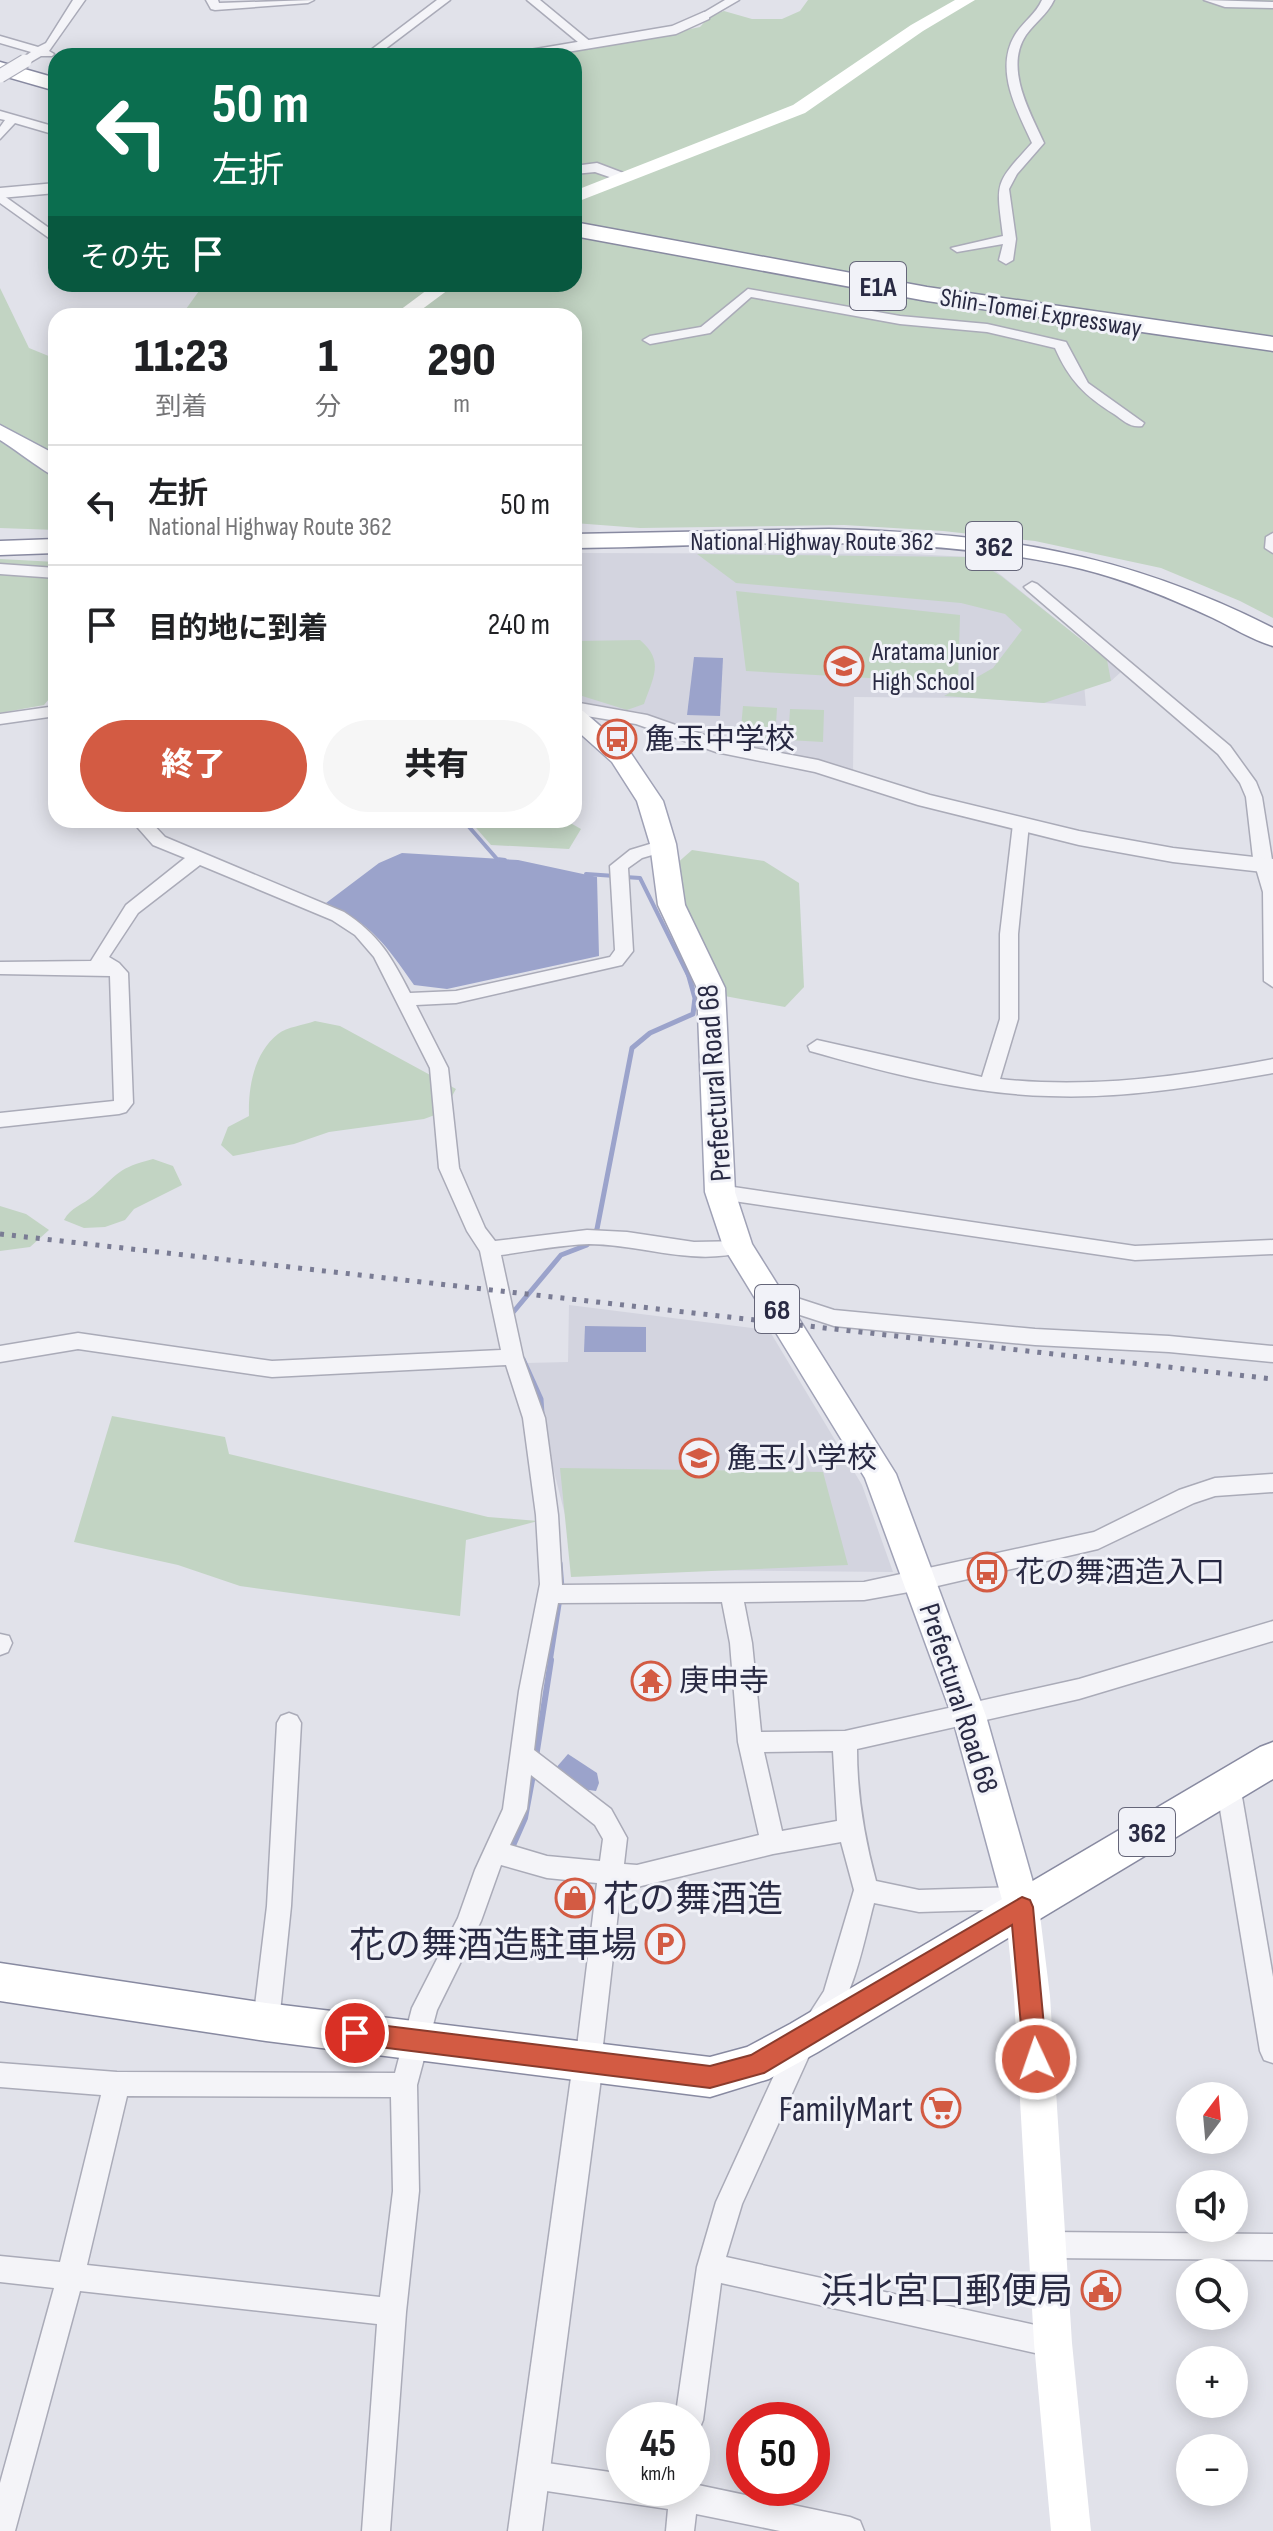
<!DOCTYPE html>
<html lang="ja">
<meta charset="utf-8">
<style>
body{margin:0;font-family:"Sofia Sans Condensed","Noto Sans JP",sans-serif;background:#f6f6f6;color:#202124;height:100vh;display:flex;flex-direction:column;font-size:30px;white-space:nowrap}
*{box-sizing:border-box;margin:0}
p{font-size:26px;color:#757577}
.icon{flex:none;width:44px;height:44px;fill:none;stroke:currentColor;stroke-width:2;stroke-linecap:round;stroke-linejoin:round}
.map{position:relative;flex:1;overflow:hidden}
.drawer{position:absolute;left:48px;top:308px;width:534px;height:520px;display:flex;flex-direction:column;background:#fff;border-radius:24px;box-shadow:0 4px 20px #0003}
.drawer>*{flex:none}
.banner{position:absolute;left:48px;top:48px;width:534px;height:244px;border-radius:24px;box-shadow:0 4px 20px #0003;background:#0b6e4f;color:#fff;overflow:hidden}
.needle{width:52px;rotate:16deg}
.fabs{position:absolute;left:1176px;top:2082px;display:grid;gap:16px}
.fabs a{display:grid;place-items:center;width:72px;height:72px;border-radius:50%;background:#fff;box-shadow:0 4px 20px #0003;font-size:40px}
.speed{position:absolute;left:606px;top:2402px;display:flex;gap:16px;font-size:40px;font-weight:700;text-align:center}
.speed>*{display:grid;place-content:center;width:104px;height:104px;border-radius:50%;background:#fff;box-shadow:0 4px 20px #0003;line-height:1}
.speed small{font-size:20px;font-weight:400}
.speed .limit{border:12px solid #d22;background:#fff;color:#111}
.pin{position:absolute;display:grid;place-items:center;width:68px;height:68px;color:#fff;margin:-34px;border:4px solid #fff;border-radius:50%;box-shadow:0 2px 8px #0007}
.me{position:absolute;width:88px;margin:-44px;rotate:357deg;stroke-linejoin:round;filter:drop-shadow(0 0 6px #0008)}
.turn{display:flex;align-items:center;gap:28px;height:168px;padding:0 32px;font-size:36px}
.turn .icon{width:104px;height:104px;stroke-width:2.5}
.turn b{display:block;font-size:56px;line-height:68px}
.then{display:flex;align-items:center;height:76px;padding:0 32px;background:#0003;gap:16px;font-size:30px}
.eta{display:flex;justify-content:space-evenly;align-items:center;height:136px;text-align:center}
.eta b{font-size:48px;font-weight:800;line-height:56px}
.button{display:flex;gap:16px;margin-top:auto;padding:16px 32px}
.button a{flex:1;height:92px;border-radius:48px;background:#d35b43;color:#fff;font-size:32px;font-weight:800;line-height:92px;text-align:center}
.button a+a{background:#f6f6f6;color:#202124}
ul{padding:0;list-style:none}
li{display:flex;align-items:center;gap:24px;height:120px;padding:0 32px;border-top:2px solid #e0e0e0}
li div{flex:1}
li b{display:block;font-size:30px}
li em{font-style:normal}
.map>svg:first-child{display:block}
</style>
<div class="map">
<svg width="1273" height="2531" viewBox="0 0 1273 2531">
<rect width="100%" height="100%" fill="#e1e2ea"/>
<g fill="#d3d4df">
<path d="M574 553 911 554 970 557 986 563 1121 672 1111 681 1091 680 1084 684 1086 706 975 698 854 697 853 771 821 760 717 740 639 712 574 701Z"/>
<path d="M569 1305 769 1330 862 1485 893 1572 579 1569 526 1363 568 1362Z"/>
</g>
<g fill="#c2d4c3">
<path d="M808 0H1273V618L1240 601 1161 568 1035 541 943 531 844 525 640 528 574 523V316H181L204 284H574V56H565L575 47 629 42 700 27 710 16 724 11 752 19H782L800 11Z"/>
<path d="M0 288 29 348 56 359V530L0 528Z"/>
<path d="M697 554 970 557 1001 576 1107 660 1111 681 1044 703 944 696 993 668 1022 630 1005 614 961 603 736 583Z"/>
<path d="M0 559 56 562V630L49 699 44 705 0 713Z"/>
<path d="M736 591 960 615 958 683 746 671Z"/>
<path d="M640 640C665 661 653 678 644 704L627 710 579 695 574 689 576 641Z"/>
<path d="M743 706 777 708 775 739 740 738Z"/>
<path d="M790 709 824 710 823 742 788 740Z"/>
<path d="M469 820H565L581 829 569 849 491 845Z"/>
<path d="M692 850 764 861 799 883 804 987 785 1007 719 995 683 927 675 865Z"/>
<path d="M315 1021 340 1026 456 1089 443 1112 424 1119 329 1132 294 1144 233 1156 221 1145 228 1127 249 1116C248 1087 254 1053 278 1034 287 1027 304 1025 315 1021Z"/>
<path d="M153 1159 173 1166 182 1185 134 1209 125 1220 105 1227 84 1228 64 1220C71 1207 83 1205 93 1196 119 1173 118 1168 153 1159Z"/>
<path d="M0 1206 26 1214 49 1230 30 1247 0 1251Z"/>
<path d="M112 1416 225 1437 229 1454 488 1517 538 1521 466 1540 460 1616 240 1586 178 1565 74 1542Z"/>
<path d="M560 1468 823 1472 848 1565 571 1577Z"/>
</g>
<g fill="#9ba3cb">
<path d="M694 657 723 658 720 716 687 715Z"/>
<path d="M402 853 518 860 597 877 599 956 447 989 414 985C385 944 373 925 326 903L379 863Z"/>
<path d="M585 1326 646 1327V1352H584Z"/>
<path d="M568 1754 597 1773 599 1783 596 1791 582 1789 555 1769Z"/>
</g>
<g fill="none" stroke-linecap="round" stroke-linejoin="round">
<g stroke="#9ba3cb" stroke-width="4">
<path d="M463 820 497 859 505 860"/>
<path d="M586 874 615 876"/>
<path d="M625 877 640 878 688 975"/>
</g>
<g stroke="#9ba3cb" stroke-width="5">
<path d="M510 1316 561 1255 587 1245 597 1229 632 1048 650 1033 693 1014 695 998 688 973"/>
<path d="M523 1359 541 1399 542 1414"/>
<path d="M560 1563 562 1588"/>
<path d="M550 1662 560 1598"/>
</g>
<g stroke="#9ba3cb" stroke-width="6">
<path d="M536 1757 551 1660"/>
<path d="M511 1850 525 1818 533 1775"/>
</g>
<defs>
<g id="minor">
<path d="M73 0H85L49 51 54 54 52 56H41L29 63H21V59L31 52 0 43V36L38 47 46 43Z"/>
<path d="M206 0H218L219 3 314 0 308 3 215 10 211 9Z"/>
<path d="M437 0H450L376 56H363Z"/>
<path d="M527 0H540L592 43V47H584Z"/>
<path d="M725 0H739L708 18 698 16Z"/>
<path d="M1042 0H1054C1047 15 1035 22 1026 35 1004 68 1030 112 1044 143L1017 174 1009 189 1016 239 1013 260 1006 264 999 260 1003 244 957 252 951 248 1003 236C996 181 994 185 1032 143 1017 110 994 70 1015 35 1023 22 1036 14 1042 0Z"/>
<path d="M1204 0 1273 2V8L1225 7Z"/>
<path d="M0 111 56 127V135L15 123 0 139V127L5 120 0 119Z"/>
<path d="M0 193 56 233V243L0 203Z"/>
<path d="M748 289 900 316 987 324 1066 342 1088 383 1144 423 1142 426C1130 428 1123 420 1114 414 1085 396 1069 380 1055 348L987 332 900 324 751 297 710 333 650 344 643 340 650 336 701 327Z"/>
<path d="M1273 533V553L1265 548 1266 537Z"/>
<path d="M0 564 56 568V578L0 574Z"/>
<path d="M1032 582 1037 584 1230 746 1256 782 1262 797 1273 866V987L1264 981 1263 892 1253 858 1246 797 1240 783 1218 754 1027 590 1024 587Z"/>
<path d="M56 706V716L0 724V714Z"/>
<path d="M1021 819 1029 824 1018 934V1019L1000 1079C1092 1089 1183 1076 1273 1059V1073C1199 1086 1124 1099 1049 1096 968 1094 888 1073 810 1051L808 1046 817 1040 982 1077 1000 1019V934L1013 824Z"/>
<path d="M131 820H149L165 837 344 912C379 935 391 956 410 993L456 991 610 957 615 950 610 866 630 850 663 840 672 846 669 850 642 858 628 868 633 951 622 965 456 1003 416 1005 448 1068 459 1168 485 1228 495 1241 587 1230 627 1232 694 1242 745 1241 748 1246 745 1251C695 1267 640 1244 589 1244 560 1245 530 1251 501 1255L523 1357 545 1418 558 1515 562 1585 864 1582 1094 1532 1179 1490 1215 1478 1273 1474V1492L1215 1496 1194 1503 1098 1549 920 1590 864 1600 744 1602 752 1643 761 1732 845 1731 1079 1679 1273 1621V1641L1079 1699 857 1749C857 1795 864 1836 876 1881L919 1890 1019 1887 1028 1890 1031 1898 1028 1906 1019 1909 919 1912 874 1903C865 1935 851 2018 819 2031L810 2027 806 2019 824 1991 854 1890 841 1842 773 1854 637 1887 621 1886 601 2063 597 2072 588 2075 579 2072 575 2063 597 1883 547 1878 501 1865 481 1921 437 2010 417 2085 419 2191 406 2312 390 2531H362L377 2324 80 2291 15 2531H0V2483L54 2288 0 2282V2256L60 2262 101 2095 0 2087V2063L117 2072 395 2073 412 2008 458 1918 475 1870 503 1809 519 1691 540 1584 536 1515 523 1418 506 1365 272 1377 78 1349 0 1362V1346L78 1333 272 1361 501 1350 480 1251 467 1231 439 1168 430 1068 374 957 355 935 332 920 200 865 138 913 109 957 119 963 128 973 133 1103 126 1112 119 1114 0 1127V1113L114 1101 110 976 0 974V962L91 961 126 905 185 858 153 845ZM722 1602 730 1643 738 1742 759 1835 637 1865 624 1864 627 1838 611 1809 534 1750 541 1691 558 1603ZM833 1751 837 1821 782 1831 764 1752ZM531 1775 595 1825 603 1839 600 1861 547 1856 510 1845 527 1809ZM127 2096 391 2097 393 2191 380 2297 87 2265Z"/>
<path d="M720 1185 1135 1246 1273 1240V1254L1135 1260 720 1199 710 1192Z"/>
<path d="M794 1297 834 1310 1035 1329 1169 1336 1273 1346V1362L1169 1352 1035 1345 834 1326 794 1313 768 1311 765 1306 768 1301Z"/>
<path d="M0 1634 9 1636 12 1643 8 1652 0 1655Z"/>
<path d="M289 1713 297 1716 301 1723 291 1906 279 2022 275 2030 266 2034 257 2030 253 2022 267 1906 277 1723 281 1716Z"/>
<path d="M1228 1774 1236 1778 1240 1785 1273 1977V2063L1264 2060 1260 2051 1216 1785 1220 1778Z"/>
<path d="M801 2033 810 2036 814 2045 742 2204 726 2257 1053 2329 1063 2333 1067 2343 1063 2353 1053 2357 721 2283 703 2420 699 2430 692 2433V2420H675L697 2267 716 2202 792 2036Z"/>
<path d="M1047 2232 1273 2234V2260L1047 2258 1038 2254 1034 2245 1038 2236Z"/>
<path d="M533 2461 624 2474V2488H692V2477L698 2485 850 2517 860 2521 864 2531H780L696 2514 694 2531H666L668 2509 533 2489 523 2485 519 2475 523 2465Z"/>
</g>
<g id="tertiary">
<path d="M704 12 709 13V19L676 34 543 56H511L518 52 672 26Z"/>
<path d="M597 163 626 174 628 177 621 181 595 172 574 174V166Z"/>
<path d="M56 183V193L0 198V188Z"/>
<path d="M574 702 647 715 727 743 818 760 930 795 1079 831 1173 848 1273 859V873L1173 862 1079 845 918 805 815 772 716 752 636 724 574 714Z"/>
<path d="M588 2048 599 2053 603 2063 542 2531H508L573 2063 577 2053Z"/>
</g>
<g id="primary">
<path d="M0 425 51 452 56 458V477C47 474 12 447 0 440Z"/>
<path d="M574 709 583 711 630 752 663 801 676 844 685 905 725 988 735 1192 752 1244 896 1474 986 1716 1040 1907 1035 1919 1022 1924 1009 1919 1004 1907 952 1716 865 1478 723 1246 705 1192 697 988 658 905 650 844 637 801 612 762 574 728Z"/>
</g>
<g id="trunk">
<path d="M829 529C994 533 1124 552 1273 628V646C1252 640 1232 627 1213 618 1170 598 1127 580 1082 569 916 530 742 546 574 548V534Z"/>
<path d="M56 539V553L0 555V541Z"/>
<path d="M1273 1742V1779L818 2052 769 2079 710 2097 266 2041 0 2001V1963L266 2003 710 2057 747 2047 790 2024 1260 1747Z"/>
</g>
<g id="motorway">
<path d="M0 62 56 78V91L0 75Z"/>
<path d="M574 222 927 287 1273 337V351L927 301 574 236Z"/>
</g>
</defs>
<use href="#minor" stroke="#aaabb8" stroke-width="3"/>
<use href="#tertiary" stroke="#aaabb8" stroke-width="3"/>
<use href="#primary" stroke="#a0a2b6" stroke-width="3"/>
<use href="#trunk" stroke="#888aa1" stroke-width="3"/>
<use href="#motorway" stroke="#888aa1" stroke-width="3"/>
<use href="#minor" fill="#f4f4f8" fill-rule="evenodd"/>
<use href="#tertiary" fill="#f4f4f8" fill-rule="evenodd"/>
<g fill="#fff" fill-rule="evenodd">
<path d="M955 0H975L923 31 805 113 574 203V191L793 105 911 25Z"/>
<path d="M435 284H456L413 316H392Z"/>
<path d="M1022 1891 1034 1896 1039 1907 1050 1996 1072 2343 1091 2531H1051L1034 2343 1014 1996 1005 1907 1010 1896Z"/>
</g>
<use href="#primary" fill="#fff" fill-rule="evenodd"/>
<use href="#trunk" fill="#fff" fill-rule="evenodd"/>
<use href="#motorway" fill="#fff" fill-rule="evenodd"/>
<path stroke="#7a7c94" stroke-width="5" stroke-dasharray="4 8" stroke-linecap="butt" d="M0 1234 1273 1379"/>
<defs>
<path id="minor-bridge" d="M0 76 25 61"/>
</defs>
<use href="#minor-bridge" stroke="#aaabb8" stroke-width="15" stroke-linecap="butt"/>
<use href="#minor-bridge" stroke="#f4f4f8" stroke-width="13"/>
</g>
<path fill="#d35b43" stroke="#893b2c" stroke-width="2" d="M1022 1897 1030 1900 1033 1907 1047 2059 1044 2066 1036 2070 1027 2066 1024 2059 1012 1925 764 2073 710 2088 355 2044 347 2041 344 2033 347 2026 355 2022 710 2066 751 2055Z"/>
<defs>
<symbol id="school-ring" viewBox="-11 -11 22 22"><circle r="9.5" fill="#f1f2f8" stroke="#d35b43" stroke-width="1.5"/><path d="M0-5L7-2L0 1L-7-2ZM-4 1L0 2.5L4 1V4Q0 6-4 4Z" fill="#d35b43"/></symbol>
<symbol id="bus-ring" viewBox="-11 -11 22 22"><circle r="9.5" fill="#f1f2f8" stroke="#d35b43" stroke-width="1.5"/><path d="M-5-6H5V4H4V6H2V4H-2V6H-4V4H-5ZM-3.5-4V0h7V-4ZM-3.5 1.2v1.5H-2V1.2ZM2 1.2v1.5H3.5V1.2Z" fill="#d35b43"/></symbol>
<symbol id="temple-ring" viewBox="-11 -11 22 22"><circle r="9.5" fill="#f1f2f8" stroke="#d35b43" stroke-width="1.5"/><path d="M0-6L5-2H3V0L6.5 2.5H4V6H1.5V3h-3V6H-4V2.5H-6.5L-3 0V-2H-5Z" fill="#d35b43"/></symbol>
<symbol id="shop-ring" viewBox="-11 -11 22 22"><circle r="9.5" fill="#f1f2f8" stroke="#d35b43" stroke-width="1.5"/><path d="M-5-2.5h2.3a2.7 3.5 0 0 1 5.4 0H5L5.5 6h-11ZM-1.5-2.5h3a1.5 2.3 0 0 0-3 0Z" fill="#d35b43"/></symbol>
<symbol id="parking-ring" viewBox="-11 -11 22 22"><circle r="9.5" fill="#f1f2f8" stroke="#d35b43" stroke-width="1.5"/><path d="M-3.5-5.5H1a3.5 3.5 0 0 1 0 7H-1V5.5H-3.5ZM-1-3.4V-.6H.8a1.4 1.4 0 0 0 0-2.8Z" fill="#d35b43"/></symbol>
<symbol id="supermarket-ring" viewBox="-11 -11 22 22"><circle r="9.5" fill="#f1f2f8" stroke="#d35b43" stroke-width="1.5"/><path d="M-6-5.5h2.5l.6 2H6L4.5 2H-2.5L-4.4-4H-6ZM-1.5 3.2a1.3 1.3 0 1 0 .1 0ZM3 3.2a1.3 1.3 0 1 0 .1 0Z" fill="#d35b43"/></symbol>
<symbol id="civic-ring" viewBox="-11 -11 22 22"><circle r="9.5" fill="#f1f2f8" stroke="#d35b43" stroke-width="1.5"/><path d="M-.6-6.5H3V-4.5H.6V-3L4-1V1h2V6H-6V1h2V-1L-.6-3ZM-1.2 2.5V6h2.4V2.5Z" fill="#d35b43"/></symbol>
</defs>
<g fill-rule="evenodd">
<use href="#school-ring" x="822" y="644" width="44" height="44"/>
<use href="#bus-ring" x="595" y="717" width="44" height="44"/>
<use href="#school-ring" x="677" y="1436" width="44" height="44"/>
<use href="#bus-ring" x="965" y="1550" width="44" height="44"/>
<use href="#temple-ring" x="629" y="1659" width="44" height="44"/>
<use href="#shop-ring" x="553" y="1876" width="44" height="44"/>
<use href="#parking-ring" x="643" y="1922" width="44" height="44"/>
<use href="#supermarket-ring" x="919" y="2086" width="44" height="44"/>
<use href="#civic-ring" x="1079" y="2268" width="44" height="44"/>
</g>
<g text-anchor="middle" stroke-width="6" stroke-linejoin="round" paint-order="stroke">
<g font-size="26" fill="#292a43" stroke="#f1f2f8">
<text transform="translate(1041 312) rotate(9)" y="9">Shin-Tomei Expressway</text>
<text x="812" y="550">National Highway Route 362</text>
</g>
<g font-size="26" fill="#292a43" stroke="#f1f2f8" text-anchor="start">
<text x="872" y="660">Aratama Junior<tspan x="872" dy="30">High School</tspan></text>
</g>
<g fill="#f1f2f8" stroke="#656679" stroke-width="2">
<rect x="850" y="262" width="56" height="48" rx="6"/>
<rect x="966" y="522" width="56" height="48" rx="6"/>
<rect x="755" y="1285" width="44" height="48" rx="6"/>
<rect x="1119" y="1808" width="56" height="48" rx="6"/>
</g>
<g font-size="28" font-weight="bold" fill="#292a43">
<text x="878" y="296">E1A</text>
<text x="994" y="556">362</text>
<text x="777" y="1319">68</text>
<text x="1147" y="1842">362</text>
</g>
<g font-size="30" fill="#292a43" stroke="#f1f2f8" text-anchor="start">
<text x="645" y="749">麁玉中学校</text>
<text x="727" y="1468">麁玉小学校</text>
<text x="1015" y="1582">花の舞酒造入口</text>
<text x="679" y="1691">庚申寺</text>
</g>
<g font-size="30" fill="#292a43" stroke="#f1f2f8">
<text transform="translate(714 1083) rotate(-94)" y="10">Prefectural Road 68</text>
<text transform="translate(959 1698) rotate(72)" y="10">Prefectural Road 68</text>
</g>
<g font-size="36" fill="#292a43" stroke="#f1f2f8" text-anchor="end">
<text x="603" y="1911" text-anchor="start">花の舞酒造</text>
<text x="637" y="1957">花の舞酒造駐車場</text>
<text x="913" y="2121">FamilyMart</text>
<text x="1073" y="2303">浜北宮口郵便局</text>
</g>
</g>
</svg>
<div class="fabs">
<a><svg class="needle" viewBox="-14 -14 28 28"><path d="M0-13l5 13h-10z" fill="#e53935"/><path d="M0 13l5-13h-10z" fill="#757577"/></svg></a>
<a><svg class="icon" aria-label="sound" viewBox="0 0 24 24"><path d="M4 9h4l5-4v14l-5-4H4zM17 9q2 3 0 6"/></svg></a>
<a><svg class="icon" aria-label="search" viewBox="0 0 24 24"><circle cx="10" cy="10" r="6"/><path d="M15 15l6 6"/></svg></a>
<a>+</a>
<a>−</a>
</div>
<div class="speed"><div>45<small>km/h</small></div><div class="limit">50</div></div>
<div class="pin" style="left:355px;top:2033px;background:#d93025"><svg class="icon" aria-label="arrive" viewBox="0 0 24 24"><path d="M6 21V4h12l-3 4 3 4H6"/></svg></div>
<svg class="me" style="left:1036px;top:2059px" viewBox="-20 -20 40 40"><circle r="17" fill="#d35b43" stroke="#fff" stroke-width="3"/><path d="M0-11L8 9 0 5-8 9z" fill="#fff"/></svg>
<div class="banner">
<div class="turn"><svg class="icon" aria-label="left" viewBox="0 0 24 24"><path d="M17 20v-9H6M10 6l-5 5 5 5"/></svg><div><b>50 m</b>左折</div></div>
<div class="then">その先<svg class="icon" aria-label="arrive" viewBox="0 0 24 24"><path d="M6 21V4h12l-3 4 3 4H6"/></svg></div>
</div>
<section class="drawer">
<div class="eta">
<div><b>11:23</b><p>到着</p></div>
<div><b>1</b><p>分</p></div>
<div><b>290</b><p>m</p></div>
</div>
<ul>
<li><svg class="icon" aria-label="left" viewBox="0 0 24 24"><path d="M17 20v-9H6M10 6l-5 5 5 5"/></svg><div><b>左折</b><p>National Highway Route 362</p></div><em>50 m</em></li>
<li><svg class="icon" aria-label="arrive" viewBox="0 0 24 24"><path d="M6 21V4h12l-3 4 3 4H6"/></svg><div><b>目的地に到着</b></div><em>240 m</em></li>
</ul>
<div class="button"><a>終了</a><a>共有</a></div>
</section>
</div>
